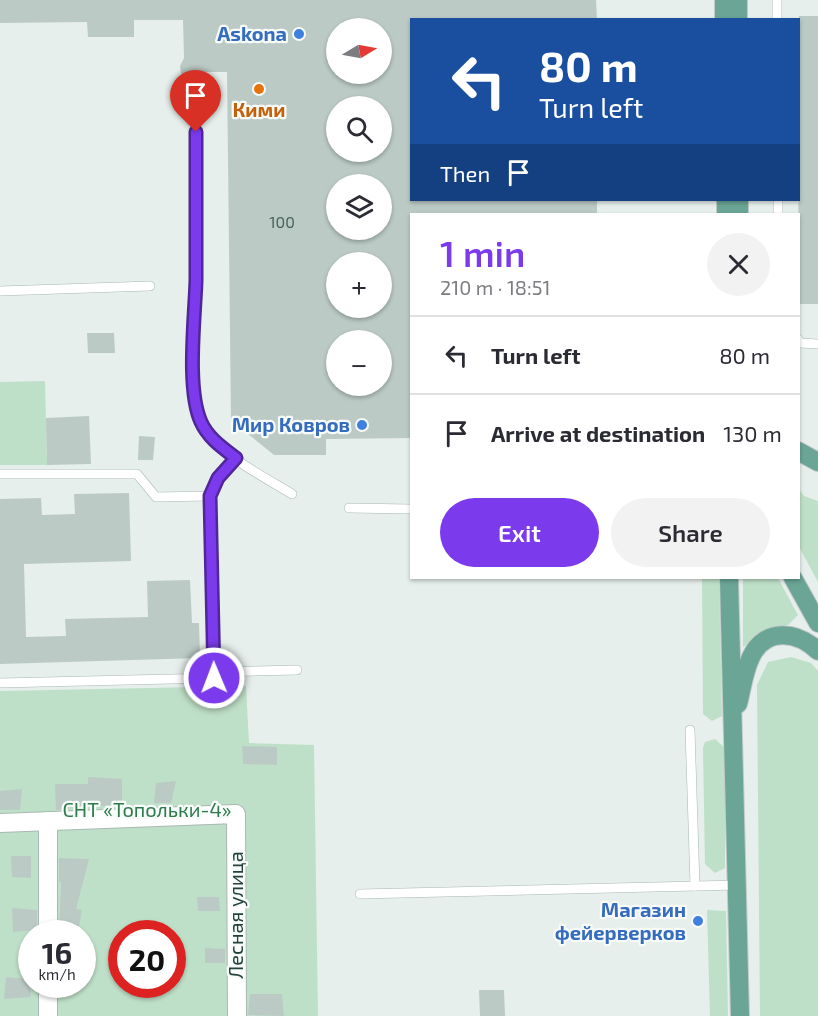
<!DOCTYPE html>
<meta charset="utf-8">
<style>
body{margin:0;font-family:"Exo 2",sans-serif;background:#f2f2f3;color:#2b2b33;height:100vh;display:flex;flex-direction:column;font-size:22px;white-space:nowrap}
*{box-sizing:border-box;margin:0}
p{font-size:20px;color:#7c7c81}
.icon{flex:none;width:33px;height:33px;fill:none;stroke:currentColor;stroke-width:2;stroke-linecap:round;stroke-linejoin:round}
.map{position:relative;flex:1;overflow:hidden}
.sheet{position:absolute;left:410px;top:213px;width:390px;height:366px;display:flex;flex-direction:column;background:#fff;border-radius:0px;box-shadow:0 2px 4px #0004}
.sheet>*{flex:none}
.hud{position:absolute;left:410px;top:18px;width:390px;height:183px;border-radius:0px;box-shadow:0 2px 4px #0004;background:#1a4fa0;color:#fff;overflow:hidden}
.needle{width:39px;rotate:80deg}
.tools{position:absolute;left:326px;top:18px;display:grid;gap:12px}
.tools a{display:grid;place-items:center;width:66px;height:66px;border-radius:50%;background:#fff;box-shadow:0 2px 4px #0004;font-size:30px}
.speed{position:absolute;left:18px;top:920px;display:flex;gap:12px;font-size:30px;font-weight:700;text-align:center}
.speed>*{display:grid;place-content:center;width:78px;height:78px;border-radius:50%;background:#fff;box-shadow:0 2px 4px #0004;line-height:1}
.speed small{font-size:15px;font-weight:400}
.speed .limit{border:9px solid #d22;background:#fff;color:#111}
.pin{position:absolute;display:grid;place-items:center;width:51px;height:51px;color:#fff;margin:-62px -26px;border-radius:50% 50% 50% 0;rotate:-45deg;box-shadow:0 0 6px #0007}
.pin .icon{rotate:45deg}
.me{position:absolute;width:66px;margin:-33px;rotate:359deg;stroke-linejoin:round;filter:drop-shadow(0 0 4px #0008)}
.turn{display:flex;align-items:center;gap:21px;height:126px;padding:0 30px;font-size:27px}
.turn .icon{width:78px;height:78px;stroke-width:2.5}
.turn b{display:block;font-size:42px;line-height:51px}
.then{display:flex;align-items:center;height:57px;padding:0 30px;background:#0003;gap:12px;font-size:22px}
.round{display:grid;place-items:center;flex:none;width:63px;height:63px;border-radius:32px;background:#f2f2f3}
.summary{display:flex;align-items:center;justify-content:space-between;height:102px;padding:0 30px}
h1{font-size:36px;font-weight:600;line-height:45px;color:#7c3aed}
.primary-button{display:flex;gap:12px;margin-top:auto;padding:12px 30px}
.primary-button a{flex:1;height:69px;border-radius:36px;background:#7c3aed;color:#fff;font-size:24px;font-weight:600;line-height:69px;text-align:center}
.primary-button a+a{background:#f2f2f3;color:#2b2b33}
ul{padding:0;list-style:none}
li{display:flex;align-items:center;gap:18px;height:78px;padding:0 30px;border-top:2px solid #e1e1e2}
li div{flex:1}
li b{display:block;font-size:22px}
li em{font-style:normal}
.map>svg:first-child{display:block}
</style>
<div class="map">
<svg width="818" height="1016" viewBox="0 0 818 1016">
<rect width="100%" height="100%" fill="#e6efeb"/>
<g fill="#bfe0c8" fill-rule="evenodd">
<path d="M45 381 47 465H0V382Z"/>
<path d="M798 488 804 496 818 501V582L798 545Z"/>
<path d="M702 578H719L722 716 712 721 703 714Z"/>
<path d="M743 578H778L798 615 788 625 771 629 743 647Z"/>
<path d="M791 657 811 663 818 671V1016H760L757 685 768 662Z"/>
<path d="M246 686 249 743 314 745 318 1016H0V691ZM32 933H82V984H32ZM122 933H172V984H122Z"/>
<path d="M715 739 725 748V868L715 873 705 864 703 748 705 742Z"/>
<path d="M707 910 726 911 728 1016H710Z"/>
</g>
<g fill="#bbcac4" fill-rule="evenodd">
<path d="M0 0H596L597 20H411V200H597V214H411V438L326 439V455H274L231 420 227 72H203L198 78 188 79 181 73 180 66 184 58 183 20H134V37H88L87 22 0 23ZM336 28H381V74H336ZM336 106H381V152H336ZM336 184H381V230H336ZM336 262H381V308H336ZM336 340H381V386H336Z"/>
<path d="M799 16H818V304H798Z"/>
<path d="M87 333H114L115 353H88Z"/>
<path d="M89 416 91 464 47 465 46 418Z"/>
<path d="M139 436 155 437 153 460H138Z"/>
<path d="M129 493 131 561 24 564 26 637 66 636 65 619 148 617 147 581 190 580 192 623H199L200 658 0 664V499L41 498 42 515 75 514 74 494Z"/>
<path d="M242 746 277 747V765L243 764Z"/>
<path d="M88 777 122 779V805L69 807V809L56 810 55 784H88Z"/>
<path d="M176 781 171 803H154L156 783Z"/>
<path d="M22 789 20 810H0V791Z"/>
<path d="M11 856H31V878L12 877Z"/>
<path d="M59 858 89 859 76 909 82 910 78 932H59L61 882H59Z"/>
<path d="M197 897H219L220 911H198Z"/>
<path d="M12 908 37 910V930L13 932Z"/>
<path d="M205 948 225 949V963H205Z"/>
<path d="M6 977 30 979 31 997 4 999Z"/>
<path d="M479 990H504L505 1016H480Z"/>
<path d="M250 994H282L284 1016 248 1015Z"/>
</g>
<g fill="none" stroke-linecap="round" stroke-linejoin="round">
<defs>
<g id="lane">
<path d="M777 0V20"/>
<path d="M196 132C196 181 196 230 196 279 195 320 183 398 207 432 224 457 266 478 292 494"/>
<path d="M778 200V214"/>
<path d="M0 291 150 286"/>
<path d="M798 339 800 343 818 344"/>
<path d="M0 474H137L156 497 210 496 218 478 236 458"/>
<path d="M349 508 411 509"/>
<path d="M214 672 297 670"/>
<path d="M0 683 214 678 210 496"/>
<path d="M690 730 695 886"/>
<path d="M360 894 738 885"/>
</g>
<g id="street">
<path d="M0 823 236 814 237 1016"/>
<path d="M48 933V821"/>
<path d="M48 1016V984"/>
</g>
<g id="primary">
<path d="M724 0V20"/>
<path d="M738 0V20"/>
<path d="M726 200V214"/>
<path d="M739 200V214"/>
<path d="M798 451 818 462"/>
<path d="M729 578 740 1016"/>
<path d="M793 578 818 623"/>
<path d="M738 704C742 689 744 671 751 657 765 627 797 631 818 651"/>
</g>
</defs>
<use href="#lane" stroke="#a8b8b2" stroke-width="10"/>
<use href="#street" stroke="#a8b8b2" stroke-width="20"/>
<use href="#primary" stroke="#c2cac8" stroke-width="20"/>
<use href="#lane" stroke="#fff" stroke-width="9"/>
<use href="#street" stroke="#fff" stroke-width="18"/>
<use href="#primary" stroke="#6aa596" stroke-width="18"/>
</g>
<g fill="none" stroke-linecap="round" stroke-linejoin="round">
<defs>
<path id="route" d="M196 132C196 182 196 231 196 280 195 317 186 389 201 422 208 438 223 448 236 458L218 478 210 496 214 678"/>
</defs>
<use href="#route" stroke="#51269a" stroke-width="15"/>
<use href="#route" stroke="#7c3aed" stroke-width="10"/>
</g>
<g fill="#3f7fe0" stroke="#f7fbf9" stroke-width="2">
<circle cx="299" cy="34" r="6"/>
<circle cx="362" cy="425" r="6"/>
<circle cx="698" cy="921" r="6"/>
</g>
<circle fill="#e8710a" stroke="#f7fbf9" stroke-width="2" cx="259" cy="89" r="6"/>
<g text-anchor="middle" stroke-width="4.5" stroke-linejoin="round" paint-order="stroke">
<g font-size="16" fill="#4a645c">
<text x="282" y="228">100</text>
</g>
<g font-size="20" font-weight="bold" fill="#366cbe" stroke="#f7fbf9" text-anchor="end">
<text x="287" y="41">Askona</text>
<text x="350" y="432">Мир Ковров</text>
<text x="686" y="917">Магазин<tspan x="686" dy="23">фейерверков</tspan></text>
</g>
<g font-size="20" font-weight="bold" fill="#c56008" stroke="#f7fbf9">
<text x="259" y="117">Кими</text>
</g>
<g font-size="20" fill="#2d7a4b" stroke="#f7fbf9">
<text x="147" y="817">СНТ «Топольки-4»</text>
</g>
<g font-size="20" fill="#24423a" stroke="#f7fbf9">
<text transform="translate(236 915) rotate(-90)" y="7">Лесная улица</text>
</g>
</g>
</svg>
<div class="tools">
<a><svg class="needle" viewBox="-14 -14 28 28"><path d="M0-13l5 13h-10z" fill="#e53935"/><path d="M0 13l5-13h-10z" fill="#7c7c81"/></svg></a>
<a><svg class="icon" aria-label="search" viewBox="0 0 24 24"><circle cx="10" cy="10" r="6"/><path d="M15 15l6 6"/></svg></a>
<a><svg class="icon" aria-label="layers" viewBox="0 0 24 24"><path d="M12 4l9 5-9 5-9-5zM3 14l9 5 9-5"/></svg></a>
<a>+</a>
<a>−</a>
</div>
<div class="speed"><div>16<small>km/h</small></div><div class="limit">20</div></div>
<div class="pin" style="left:196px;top:132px;background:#d93025"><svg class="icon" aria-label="arrive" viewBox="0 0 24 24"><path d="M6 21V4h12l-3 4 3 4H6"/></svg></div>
<svg class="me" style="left:214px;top:678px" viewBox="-20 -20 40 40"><circle r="17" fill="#7c3aed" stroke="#fff" stroke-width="3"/><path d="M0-11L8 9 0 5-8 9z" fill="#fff"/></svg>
<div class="hud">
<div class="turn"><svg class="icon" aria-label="left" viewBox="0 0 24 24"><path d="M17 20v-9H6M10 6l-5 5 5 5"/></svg><div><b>80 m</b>Turn left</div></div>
<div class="then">Then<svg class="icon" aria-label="arrive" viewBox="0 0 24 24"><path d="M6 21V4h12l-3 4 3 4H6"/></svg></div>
</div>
<section class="sheet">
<div class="summary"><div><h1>1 min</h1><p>210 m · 18:51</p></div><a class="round"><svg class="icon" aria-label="close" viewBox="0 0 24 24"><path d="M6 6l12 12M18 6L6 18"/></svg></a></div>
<ul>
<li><svg class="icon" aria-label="left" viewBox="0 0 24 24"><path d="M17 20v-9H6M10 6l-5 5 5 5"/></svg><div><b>Turn left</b></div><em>80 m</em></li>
<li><svg class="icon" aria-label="arrive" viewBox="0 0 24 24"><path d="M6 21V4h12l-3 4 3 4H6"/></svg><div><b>Arrive at destination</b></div><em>130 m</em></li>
</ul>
<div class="primary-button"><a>Exit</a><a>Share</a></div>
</section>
</div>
